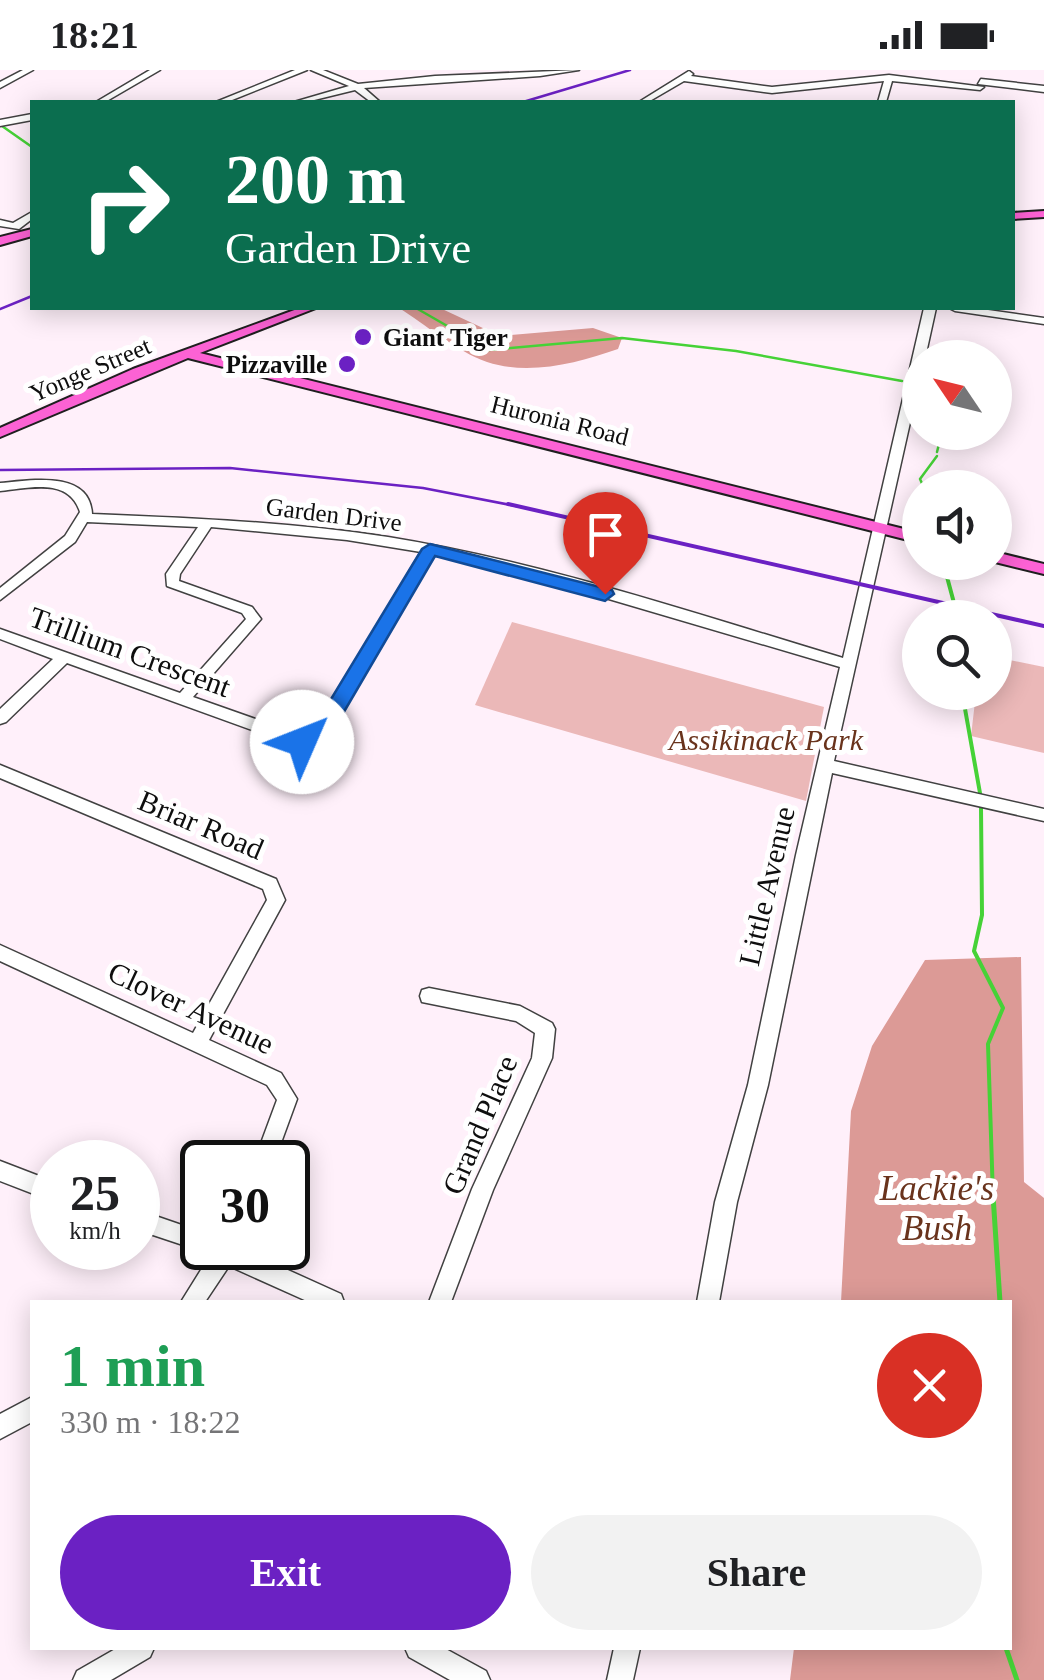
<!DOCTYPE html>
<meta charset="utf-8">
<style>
body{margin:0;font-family:Georgia,serif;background:#f2f2f2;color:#202124;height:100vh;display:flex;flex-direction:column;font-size:38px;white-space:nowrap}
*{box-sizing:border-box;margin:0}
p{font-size:32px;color:#757577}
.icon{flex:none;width:55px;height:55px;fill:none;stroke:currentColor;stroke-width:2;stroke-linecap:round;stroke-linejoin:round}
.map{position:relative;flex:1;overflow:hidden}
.panel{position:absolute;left:30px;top:1230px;width:982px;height:350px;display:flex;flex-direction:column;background:#fff;border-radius:0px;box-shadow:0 5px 25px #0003}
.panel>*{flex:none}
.banner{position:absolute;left:30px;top:30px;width:985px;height:210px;border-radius:0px;box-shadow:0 5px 25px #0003;background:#0b6e4f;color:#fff;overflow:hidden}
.needle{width:65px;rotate:305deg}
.buttons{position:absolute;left:902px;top:270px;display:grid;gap:20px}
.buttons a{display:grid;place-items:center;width:110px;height:110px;border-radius:50%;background:#fff;box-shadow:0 5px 25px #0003;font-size:50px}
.speed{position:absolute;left:30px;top:1070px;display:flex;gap:20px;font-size:50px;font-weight:700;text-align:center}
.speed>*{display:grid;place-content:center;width:130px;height:130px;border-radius:50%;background:#fff;box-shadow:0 5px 25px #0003;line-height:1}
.speed small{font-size:25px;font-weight:400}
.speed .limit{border:5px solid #111;border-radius:15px;background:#fff;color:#111}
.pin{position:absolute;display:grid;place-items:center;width:85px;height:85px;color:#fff;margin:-102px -42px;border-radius:50% 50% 50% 0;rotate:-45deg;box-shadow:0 0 10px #0007}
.pin .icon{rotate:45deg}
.me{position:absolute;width:110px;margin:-55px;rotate:46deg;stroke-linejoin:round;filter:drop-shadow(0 0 8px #0008)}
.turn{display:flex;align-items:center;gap:35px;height:210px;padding:0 30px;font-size:45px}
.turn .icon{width:130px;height:130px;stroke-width:2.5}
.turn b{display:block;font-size:70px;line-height:85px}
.round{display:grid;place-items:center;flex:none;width:105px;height:105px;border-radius:52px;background:#f2f2f2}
.overview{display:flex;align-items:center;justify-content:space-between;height:170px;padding:0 30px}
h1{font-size:60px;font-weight:700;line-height:75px;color:#1e9e55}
.button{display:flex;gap:20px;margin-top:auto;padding:20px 30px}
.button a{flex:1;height:115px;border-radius:60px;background:#6b21c3;color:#fff;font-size:40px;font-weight:700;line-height:115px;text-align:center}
.button a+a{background:#f2f2f2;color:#202124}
.status{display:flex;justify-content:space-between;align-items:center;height:70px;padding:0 50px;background:#fff;direction:ltr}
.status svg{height:28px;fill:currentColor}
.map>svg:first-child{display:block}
</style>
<div class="status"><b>18:21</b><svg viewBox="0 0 49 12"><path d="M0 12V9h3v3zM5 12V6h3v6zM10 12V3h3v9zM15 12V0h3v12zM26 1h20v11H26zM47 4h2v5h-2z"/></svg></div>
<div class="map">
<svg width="1044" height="1610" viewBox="0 0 1044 1610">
<rect width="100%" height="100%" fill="#fff0fa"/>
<g fill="#ebb8b8">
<path d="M512 552 824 637 806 731 475 635Z"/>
<path d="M995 587 1044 597V683L971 666 976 623 995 622Z"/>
</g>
<g fill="#dc9a96">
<path d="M399 238H440L500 266 593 258 622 268 618 279C578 293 529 306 487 292 456 281 426 255 399 238Z"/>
<path d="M1021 887 1024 1112 1044 1128V1610H790L794 1578H1010V1232H841L851 1041 872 976 925 890Z"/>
</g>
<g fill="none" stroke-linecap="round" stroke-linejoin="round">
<g stroke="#46d237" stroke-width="2.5">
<path d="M2 56 32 77"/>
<path d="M416 238 489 280 622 268 736 281 902 311"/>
<path d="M937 382 942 362"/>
<path d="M924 418 920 409 937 386"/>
</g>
<g stroke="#46d237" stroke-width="4">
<path d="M943 492 954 533"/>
<path d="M956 539 958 548"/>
<path d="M962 622 980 723"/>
<path d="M981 738 982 845 974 881 1003 938 988 974 993 1127"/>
</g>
<g stroke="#46d237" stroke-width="5">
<path d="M993 1125 1000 1232"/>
<path d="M1006 1578 1017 1610"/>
</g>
<defs>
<g id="minor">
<path d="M23 0H33L0 18V12Z"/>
<path d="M150 0H160L105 32H96Z"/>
<path d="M295 0H307L227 32H216Z"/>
<path d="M311 0H323L358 14 435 6 579 0 540 6 364 18 380 32H371L355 20 306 32H294L349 16Z"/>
<path d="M689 1 693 4 691 6 772 17 889 5 984 17 980 20 892 11 886 32H878L884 11 772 23 684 11 648 32H639Z"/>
<path d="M981 9 1044 16V22L978 14Z"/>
<path d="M32 44V50L0 56V50Z"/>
<path d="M32 142V149L19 159 0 156V150L13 153Z"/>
<path d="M924 238H936L925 288H920V308L834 691 1044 739V751L832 703 768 1015 737 1132 719 1232H697L715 1132 748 1015 796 785 840 597 585 522 434 484 330 663 308 676H296L67 593 6 652 0 654V639L53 589 0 569V559L180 623 246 549 242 543 167 516 166 504 198 457 87 452 75 472 0 530V518L65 466 80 442C69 407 29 418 0 421V413C32 410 90 400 92 444 191 448 290 452 388 467 542 492 693 543 843 588ZM211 457 347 470 421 482 318 655 301 665 193 627 261 549 252 537 179 511 180 504Z"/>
<path d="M949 238H974L1044 248V254L955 241Z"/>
<path d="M0 695 276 809 285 830 209 970 281 1003 297 1029 274 1092H254L277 1030 267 1015 0 891V875L193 963 267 830 263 819 0 708Z"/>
<path d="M429 918 520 936 552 953 555 959 552 988 493 1120 451 1232H429L472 1119 532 988 535 963 516 951 422 932 420 926 422 920Z"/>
<path d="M0 1091 52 1111V1131L0 1111Z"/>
<path d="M138 1140 202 1162V1178H239L341 1224 344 1232H309L229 1196 205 1232H181L209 1187 204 1182 138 1160Z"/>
<path d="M32 1327V1352L0 1369V1344Z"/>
<path d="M117 1578H154L150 1587 111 1610H73L77 1601Z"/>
<path d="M405 1578H444L486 1601 490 1610H450L409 1587Z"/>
<path d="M614 1578H640L633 1610H607Z"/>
</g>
<g id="major">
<path d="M1044 141V147L1012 149V143Z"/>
<path d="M32 159V166L0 175V167Z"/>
<path d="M300 238H316L200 283 920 463V473L188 288 0 367V358L133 299Z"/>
<path d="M995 482 1044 494V504L995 492Z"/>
</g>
</defs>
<use href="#minor" stroke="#414141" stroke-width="3"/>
<use href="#major" stroke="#1f1f1f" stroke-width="4"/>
<use href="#minor" fill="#fff" fill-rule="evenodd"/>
<use href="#major" fill="#fc62d4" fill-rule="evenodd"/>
<g stroke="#6b21c3" stroke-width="2.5">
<path d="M523 32 630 0"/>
<path d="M0 239 32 226"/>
<path d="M0 400 230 398 423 418 521 437"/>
</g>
<path stroke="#6b21c3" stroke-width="4" d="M508 434 1044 556"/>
</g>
<path fill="#1a73e8" stroke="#114b97" stroke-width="2.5" d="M430 474 612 520 614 524 605 531 435 486 331 664 309 677H294L291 672 316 654 422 479Z"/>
<g fill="#6b21c3" stroke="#fff" stroke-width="4">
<circle cx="363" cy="267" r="10"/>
<circle cx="347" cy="294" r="10"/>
</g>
<g text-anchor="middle" stroke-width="10" stroke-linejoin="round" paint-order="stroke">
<g font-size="25" font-weight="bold" fill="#0e0e0e" stroke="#fff" text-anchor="start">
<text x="383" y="276">Giant Tiger</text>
<text x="327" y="303" text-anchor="end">Pizzaville</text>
</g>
<g font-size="25" fill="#0e0e0e" stroke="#fff">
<text transform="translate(90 299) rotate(-23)" y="9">Yonge Street</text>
<text transform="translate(560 350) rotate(14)" y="9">Huronia Road</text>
<text transform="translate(334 444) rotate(7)" y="9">Garden Drive</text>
</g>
<g font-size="30" fill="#0e0e0e" stroke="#fff">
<text transform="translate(130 582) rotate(20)" y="10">Trillium Crescent</text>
<text transform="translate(201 755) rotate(23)" y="10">Briar Road</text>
<text transform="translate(767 816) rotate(-77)" y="10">Little Avenue</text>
<text transform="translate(191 938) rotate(25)" y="10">Clover Avenue</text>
<text transform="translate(480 1055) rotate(-67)" y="10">Grand Place</text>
</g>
<g font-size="30" font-style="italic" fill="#69331c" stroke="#fff">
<text x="766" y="680">Assikinack Park</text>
</g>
<g font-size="35" font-style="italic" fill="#69331c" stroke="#fff">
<text x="937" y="1130">Lackie's<tspan x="937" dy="40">Bush</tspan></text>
</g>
</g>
</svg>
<div class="buttons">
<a><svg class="needle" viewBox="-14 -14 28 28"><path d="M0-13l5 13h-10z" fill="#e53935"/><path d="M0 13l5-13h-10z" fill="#757577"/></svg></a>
<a><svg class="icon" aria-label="sound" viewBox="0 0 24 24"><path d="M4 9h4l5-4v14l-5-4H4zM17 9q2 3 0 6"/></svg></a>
<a><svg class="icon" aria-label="search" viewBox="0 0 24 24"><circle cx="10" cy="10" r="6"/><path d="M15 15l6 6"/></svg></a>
</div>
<div class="speed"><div>25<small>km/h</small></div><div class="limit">30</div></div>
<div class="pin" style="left:605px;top:524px;background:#d93025"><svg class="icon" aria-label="arrive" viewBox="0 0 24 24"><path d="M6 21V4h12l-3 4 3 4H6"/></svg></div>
<svg class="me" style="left:302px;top:672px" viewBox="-20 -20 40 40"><circle r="19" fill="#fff"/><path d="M0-13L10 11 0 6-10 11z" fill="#1a73e8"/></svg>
<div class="banner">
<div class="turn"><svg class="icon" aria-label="right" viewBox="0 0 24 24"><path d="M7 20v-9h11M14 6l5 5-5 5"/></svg><div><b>200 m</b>Garden Drive</div></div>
</div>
<section class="panel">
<div class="overview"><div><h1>1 min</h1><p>330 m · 18:22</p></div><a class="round" style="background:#d93025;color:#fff"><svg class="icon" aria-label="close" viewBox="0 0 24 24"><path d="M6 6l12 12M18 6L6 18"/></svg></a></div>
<div class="button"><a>Exit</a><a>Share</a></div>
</section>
</div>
